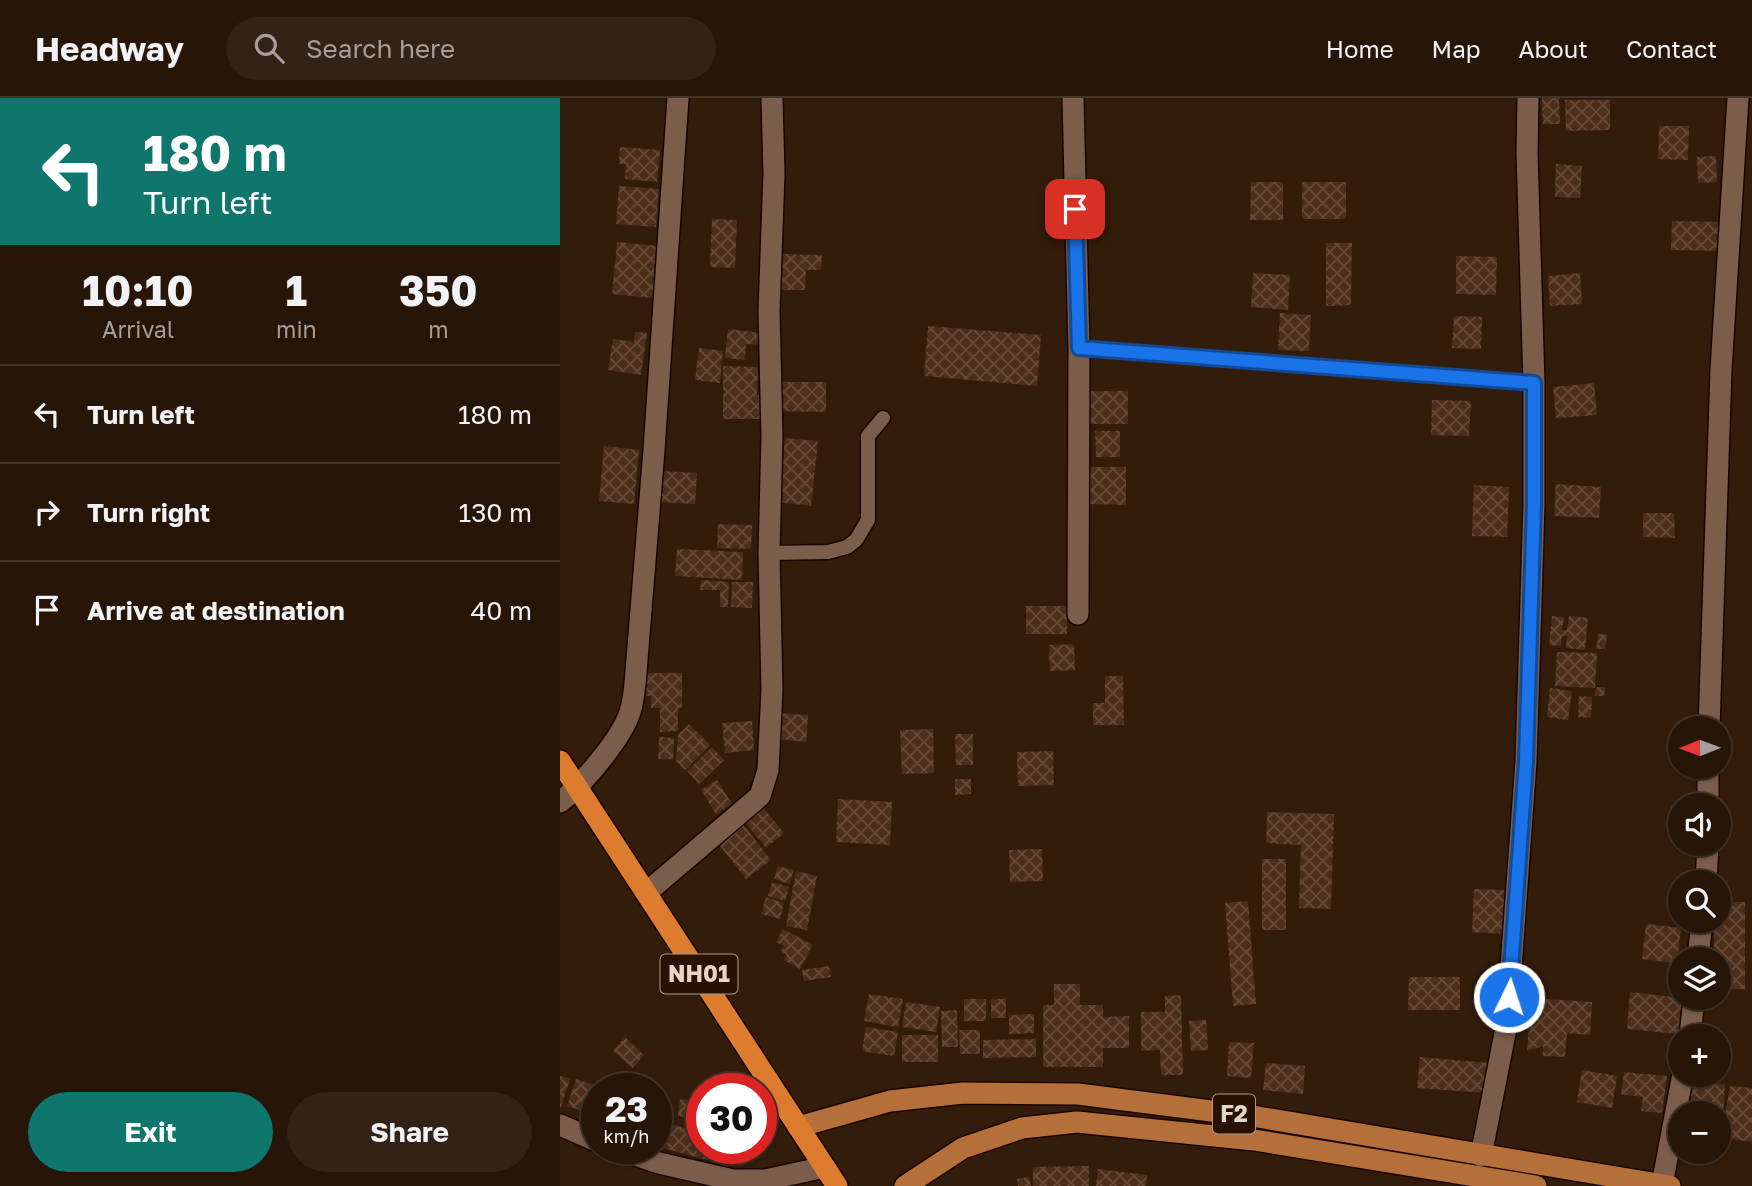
<!DOCTYPE html>
<meta charset="utf-8">
<style>
body{margin:0;font-family:"Golos Text",sans-serif;background:#332216;color:#f1f3f6;height:100vh;display:flex;flex-direction:column;font-size:26px;white-space:nowrap}
*{box-sizing:border-box;margin:0}
p{font-size:23px;color:#a49f9c}
.icon{flex:none;width:38px;height:38px;fill:none;stroke:currentColor;stroke-width:2;stroke-linecap:round;stroke-linejoin:round}
.map{position:relative;flex:1;overflow:hidden}
.panel{display:flex;flex-direction:column;background:#271508;width:560px}
.panel>*{flex:none}
.hud{background:#0f766e;color:#fff;overflow:hidden}
.needle{width:46px;rotate:269deg}
.fabs{position:absolute;left:1108px;top:618px;display:grid;gap:14px}
.fabs a{display:grid;place-items:center;width:63px;height:63px;border-radius:50%;background:#271508;box-shadow:0 2px 5px #0004,0 0 0 2px #433429;font-size:35px}
.speed{position:absolute;left:21px;top:975px;display:flex;gap:14px;font-size:35px;font-weight:700;text-align:center}
.speed>*{display:grid;place-content:center;width:91px;height:91px;border-radius:50%;background:#271508;box-shadow:0 2px 5px #0004,0 0 0 2px #433429;line-height:1}
.speed small{font-size:18px;font-weight:400}
.speed .limit{border:10px solid #d22;background:#fff;color:#111}
.pin{position:absolute;display:grid;place-items:center;width:60px;height:60px;color:#fff;margin:-30px;border-radius:14px;box-shadow:0 4px 10px #0006}
.me{position:absolute;width:77px;margin:-38px;rotate:4deg;stroke-linejoin:round;filter:drop-shadow(0 0 5px #0008)}
.turn{display:flex;align-items:center;gap:24px;height:147px;padding:0 28px;font-size:32px}
.turn .icon{width:91px;height:91px;stroke-width:2.5}
.turn b{display:block;font-size:49px;line-height:60px}
.eta{display:flex;justify-content:space-evenly;align-items:center;height:119px;text-align:center}
.eta b{font-size:42px;font-weight:700;line-height:49px}
.action{display:flex;gap:14px;margin-top:auto;padding:14px 28px}
.action a{flex:1;height:80px;border-radius:42px;background:#0f766e;color:#fff;font-size:28px;font-weight:700;line-height:80px;text-align:center}
.action a+a{background:#332216;color:#f1f3f6}
ul{padding:0;list-style:none}
li{display:flex;align-items:center;gap:21px;height:98px;padding:0 28px;border-top:2px solid #433429}
li div{flex:1}
li b{display:block;font-size:26px}
li em{font-style:normal}
header{display:flex;align-items:center;gap:42px;box-sizing:border-box;height:98px;padding:0 35px;background:#271508;border-bottom:2px solid #433429}
header strong{font-size:33px}
nav{display:flex;gap:38px;margin-inline-start:auto;font-size:24px}
.search{width:490px;height:63px;background:#332216;display:flex;align-items:center;gap:18px;box-sizing:border-box;padding:0 24px;border-radius:38px;color:#a49f9c;font-size:26px}
main{display:flex;flex:1;min-height:0}
.map>svg:first-child{display:block}
</style>
<header>
<strong>Headway</strong>
<div class="search"><svg class="icon" aria-label="search" viewBox="0 0 24 24"><circle cx="10" cy="10" r="6"/><path d="M15 15l6 6"/></svg>Search here</div>
<nav><a>Home</a><a>Map</a><a>About</a><a>Contact</a></nav>
</header>
<main>
<section class="panel">
<div class="hud">
<div class="turn"><svg class="icon" aria-label="left" viewBox="0 0 24 24"><path d="M17 20v-9H6M10 6l-5 5 5 5"/></svg><div><b>180 m</b>Turn left</div></div>
</div>
<div class="eta">
<div><b>10:10</b><p>Arrival</p></div>
<div><b>1</b><p>min</p></div>
<div><b>350</b><p>m</p></div>
</div>
<ul>
<li><svg class="icon" aria-label="left" viewBox="0 0 24 24"><path d="M17 20v-9H6M10 6l-5 5 5 5"/></svg><div><b>Turn left</b></div><em>180 m</em></li>
<li><svg class="icon" aria-label="right" viewBox="0 0 24 24"><path d="M7 20v-9h11M14 6l5 5-5 5"/></svg><div><b>Turn right</b></div><em>130 m</em></li>
<li><svg class="icon" aria-label="arrive" viewBox="0 0 24 24"><path d="M6 21V4h12l-3 4 3 4H6"/></svg><div><b>Arrive at destination</b></div><em>40 m</em></li>
</ul>
<div class="action"><a>Exit</a><a>Share</a></div>
</section>
<div class="map">
<svg width="1192" height="1088" viewBox="0 0 1192 1088">
<defs>
<pattern id="building-cross-hatch" width="8" height="8" patternUnits="userSpaceOnUse" patternTransform="scale(1.75)"><rect width="8" height="8" fill="#4c2e1a"/><path d="M0 0l8 8M0 8l8-8" fill="none" stroke="#664b3a"/></pattern>
</defs>
<rect width="100%" height="100%" fill="#341c0a"/>
<g fill="url(#building-cross-hatch)">
<path d="M982 0H999L1000 26H983Z"/>
<path d="M1005 2H1050V32L1006 33Z"/>
<path d="M1099 28H1129L1128 62 1098 61Z"/>
<path d="M60 49 100 52 97 84 65 81 66 66H59Z"/>
<path d="M1156 58 1157 84 1138 85 1137 59Z"/>
<path d="M996 66 1022 68 1020 100 995 99Z"/>
<path d="M691 84H723V122H690Z"/>
<rect x="742" y="84" width="44" height="37"/>
<path d="M59 88 99 91 96 129 56 126Z"/>
<path d="M152 121 177 122 175 170 150 169Z"/>
<path d="M1112 123 1166 124 1165 153 1111 152Z"/>
<path d="M57 144 99 148 94 200 52 196Z"/>
<path d="M766 145H792L791 207 766 208Z"/>
<path d="M222 156 262 157 261 172H246L245 192H215V173H222Z"/>
<path d="M896 158 937 159 936 197 896 196Z"/>
<path d="M693 175 730 177 728 212 691 209Z"/>
<path d="M1020 175 1022 206 990 208 988 178Z"/>
<path d="M720 215 751 217 749 253 718 252Z"/>
<path d="M894 218 922 219 921 251 892 250Z"/>
<path d="M368 228 481 237 477 288 364 278Z"/>
<path d="M168 231 201 235 200 247 186 246 185 262 165 260Z"/>
<path d="M75 234 87 235 81 277 48 272 53 241 74 244Z"/>
<path d="M139 250 163 253 160 285 135 282Z"/>
<path d="M163 268 198 269 197 297H207V321H163Z"/>
<path d="M215 284H266V314L215 313Z"/>
<path d="M1034 285 1037 317 996 320 993 289Z"/>
<rect x="521" y="293" width="47" height="33"/>
<path d="M872 302 911 303 909 338 871 337Z"/>
<path d="M535 333H560V359H536Z"/>
<path d="M225 340 258 343 251 408 218 404Z"/>
<path d="M44 348 79 352 74 406 39 403Z"/>
<path d="M528 369H566V407L528 406Z"/>
<path d="M103 373 137 375 135 406 100 404Z"/>
<path d="M996 386 1041 389 1039 420 994 418Z"/>
<path d="M914 387 949 389 947 439 912 438Z"/>
<path d="M1083 415H1114L1115 440 1083 439Z"/>
<path d="M158 426 192 427 191 451 157 450Z"/>
<path d="M117 451 183 454 182 482 115 478Z"/>
<path d="M141 482 169 484 168 509H160V492H140Z"/>
<path d="M172 484H193L192 510 171 509Z"/>
<rect x="466" y="508" width="41" height="28"/>
<path d="M992 518 1004 519 1002 532H1007L1009 518 1028 520 1025 552 1006 550 1007 538H1002L1001 548 989 547Z"/>
<path d="M1038 536 1047 537 1045 551H1036Z"/>
<path d="M514 546 515 572 490 573 489 547Z"/>
<path d="M997 554 1037 555 1035 590 995 588Z"/>
<path d="M81 575H122V610H118V633L100 634V610H91V598H81Z"/>
<path d="M545 578H563L564 627H533V605H545Z"/>
<path d="M1037 589H1045L1044 598H1034Z"/>
<path d="M990 590 1012 593 1008 622 987 619Z"/>
<path d="M1019 598 1032 599 1031 620 1018 619Z"/>
<path d="M220 615 248 617 246 644 217 641Z"/>
<path d="M192 623 194 652 165 655 162 625Z"/>
<path d="M129 626 150 647 125 672 116 663 118 637Z"/>
<path d="M373 631 374 675 342 676 340 632Z"/>
<path d="M395 636H413V667H396Z"/>
<path d="M99 639 114 640 113 661H98Z"/>
<path d="M152 649 164 662 139 686 127 673Z"/>
<path d="M493 653 494 687 458 688 457 654Z"/>
<path d="M395 681H411V696L395 697Z"/>
<path d="M157 682 172 706 156 716 141 692Z"/>
<path d="M278 701 332 704 330 747 276 744Z"/>
<path d="M203 709 224 735 206 750 185 724Z"/>
<path d="M707 714 774 716 771 811 739 810 741 747 706 745Z"/>
<path d="M182 725 211 762 186 781 157 744Z"/>
<path d="M482 751 483 783 450 784 449 752Z"/>
<rect x="702" y="761" width="24" height="71"/>
<path d="M218 768 234 772 229 786 214 781Z"/>
<path d="M236 773 257 778 247 832 226 828Z"/>
<path d="M212 784 229 789 225 803 208 798Z"/>
<path d="M914 791 945 792 943 836 912 834Z"/>
<path d="M206 799 224 805 220 821 201 816Z"/>
<path d="M688 803 696 906 673 908 665 805Z"/>
<path d="M1185 804V891H1163V862L1154 861V822H1158V805Z"/>
<path d="M1086 826 1121 830 1117 865 1082 861Z"/>
<path d="M223 831 253 847 240 871 224 862 227 857 221 853 224 848 216 844Z"/>
<path d="M269 868 271 879 244 883 242 872Z"/>
<path d="M849 879H900V912H848Z"/>
<path d="M494 886H520V907H543V919L569 918V950H543V969H483V907H494Z"/>
<path d="M1070 894 1122 900 1119 936 1067 931Z"/>
<path d="M309 896 343 901 338 929 304 923Z"/>
<path d="M621 897 623 977H601L600 952 581 953V914H605V898Z"/>
<path d="M971 900 1032 904 1030 937 1007 935 1005 959 983 958V948L967 953Z"/>
<rect x="404" y="901" width="22" height="22"/>
<rect x="431" y="901" width="15" height="19"/>
<path d="M346 904 380 909 376 934 342 929Z"/>
<path d="M397 912 398 949H382L381 913Z"/>
<path d="M474 916V935L449 936V917Z"/>
<path d="M646 922 648 952 631 953 629 923Z"/>
<path d="M306 929 338 934 334 958 302 953Z"/>
<path d="M399 932H420V956H400Z"/>
<rect x="342" y="937" width="36" height="27"/>
<path d="M65 939 84 957 73 970 53 953Z"/>
<path d="M476 941V959L423 960V942Z"/>
<path d="M669 944 694 945 691 980 667 978Z"/>
<path d="M860 959 928 965 926 995 857 990Z"/>
<path d="M706 965 745 968 743 996 703 992Z"/>
<path d="M1022 972 1057 978 1052 1010 1017 1004Z"/>
<path d="M1064 974 1107 978 1102 1015 1081 1013 1083 999 1061 996Z"/>
<path d="M0 978 10 981 1 1009H0Z"/>
<path d="M16 981 38 988 29 1015 7 1008Z"/>
<path d="M1127 984 1165 986 1162 1036 1170 988 1192 990V1044L1158 1039V1015H1125Z"/>
<path d="M120 1001 142 1005V1022L118 1018Z"/>
<path d="M37 1008V1032L30 1030Z"/>
<path d="M96 1022 142 1035V1050H150L147 1062 96 1048Z"/>
<path d="M529 1068V1088H473V1069Z"/>
<path d="M538 1071 587 1077 586 1088H536Z"/>
<path d="M469 1079 471 1088H458L457 1081Z"/>
</g>
<g fill="none" stroke-linecap="round" stroke-linejoin="round">
<defs>
<g id="lane">
<path d="M519 250 974 285"/>
<path d="M209 455 268 454 287 449 296 442 308 422V338L323 320"/>
</g>
<g id="street">
<path d="M513 0 519 250 518 516"/>
<path d="M1149 630 1161 272 1178 0"/>
<path d="M0 704C22 687 62 640 70 614 73 605 74 595 75 586L94 352 118 0"/>
<path d="M1148 707V668"/>
<path d="M1146 784 1148 746"/>
<path d="M86 795 200 698 208 672 212 592 209 455 212 338 209 213 214 76 212 0"/>
<path d="M1138 861 1142 822"/>
<path d="M1130 938 1134 900"/>
<path d="M0 1027 37 1043"/>
<path d="M55 1050 99 1065 173 1082H205L265 1069"/>
<path d="M921 1058 947 925 966 663 974 406V285L967 55 968 0"/>
<path d="M1102 1087 1123 976"/>
</g>
<g id="primary">
<path d="M238 1029 330 1003 403 995 518 996 698 1019 1110 1088"/>
<path d="M345 1088 403 1050 462 1030 517 1024 694 1042 976 1088"/>
</g>
<path id="highway" d="M0 663 277 1088"/>
</defs>
<use href="#lane" stroke="#1a0500" stroke-width="17"/>
<use href="#street" stroke="#1a0500" stroke-width="24"/>
<use href="#primary" stroke="#1a0500" stroke-width="24"/>
<use href="#highway" stroke="#1a0500" stroke-width="24"/>
<use href="#lane" stroke="#7a5d4a" stroke-width="14"/>
<use href="#street" stroke="#7a5d4a" stroke-width="21"/>
<use href="#primary" stroke="#b56f39" stroke-width="21"/>
<use href="#highway" stroke="#dd7b2e" stroke-width="21"/>
</g>
<g fill="none" stroke-linecap="round" stroke-linejoin="round">
<defs>
<path id="route" d="M515 111 519 250 974 285V406L966 663 949 899"/>
</defs>
<use href="#route" stroke="#114b97" stroke-width="18"/>
<use href="#route" stroke="#1a73e8" stroke-width="12"/>
</g>
<g text-anchor="middle" stroke-width="7" stroke-linejoin="round" paint-order="stroke">
<g fill="#291203" stroke="#ad9a8f" stroke-width="2">
<rect x="100.5" y="856.5" width="77" height="39" rx="5"/>
<rect x="653" y="996.5" width="42" height="39" rx="5"/>
</g>
<g font-size="23" font-weight="bold" fill="#e6d5cb">
<text x="139" y="884">NH01</text>
<text x="674" y="1024">F2</text>
</g>
</g>
</svg>
<div class="fabs">
<a><svg class="needle" viewBox="-14 -14 28 28"><path d="M0-13l5 13h-10z" fill="#e53935"/><path d="M0 13l5-13h-10z" fill="#a49f9c"/></svg></a>
<a><svg class="icon" aria-label="sound" viewBox="0 0 24 24"><path d="M4 9h4l5-4v14l-5-4H4zM17 9q2 3 0 6"/></svg></a>
<a><svg class="icon" aria-label="search" viewBox="0 0 24 24"><circle cx="10" cy="10" r="6"/><path d="M15 15l6 6"/></svg></a>
<a><svg class="icon" aria-label="layers" viewBox="0 0 24 24"><path d="M12 4l9 5-9 5-9-5zM3 14l9 5 9-5"/></svg></a>
<a>+</a>
<a>−</a>
</div>
<div class="speed"><div>23<small>km/h</small></div><div class="limit">30</div></div>
<div class="pin" style="left:515px;top:111px;background:#d93025"><svg class="icon" aria-label="arrive" viewBox="0 0 24 24"><path d="M6 21V4h12l-3 4 3 4H6"/></svg></div>
<svg class="me" style="left:949px;top:899px" viewBox="-20 -20 40 40"><circle r="17" fill="#1a73e8" stroke="#fff" stroke-width="3"/><path d="M0-11L8 9 0 5-8 9z" fill="#fff"/></svg>
</div>
</main>
